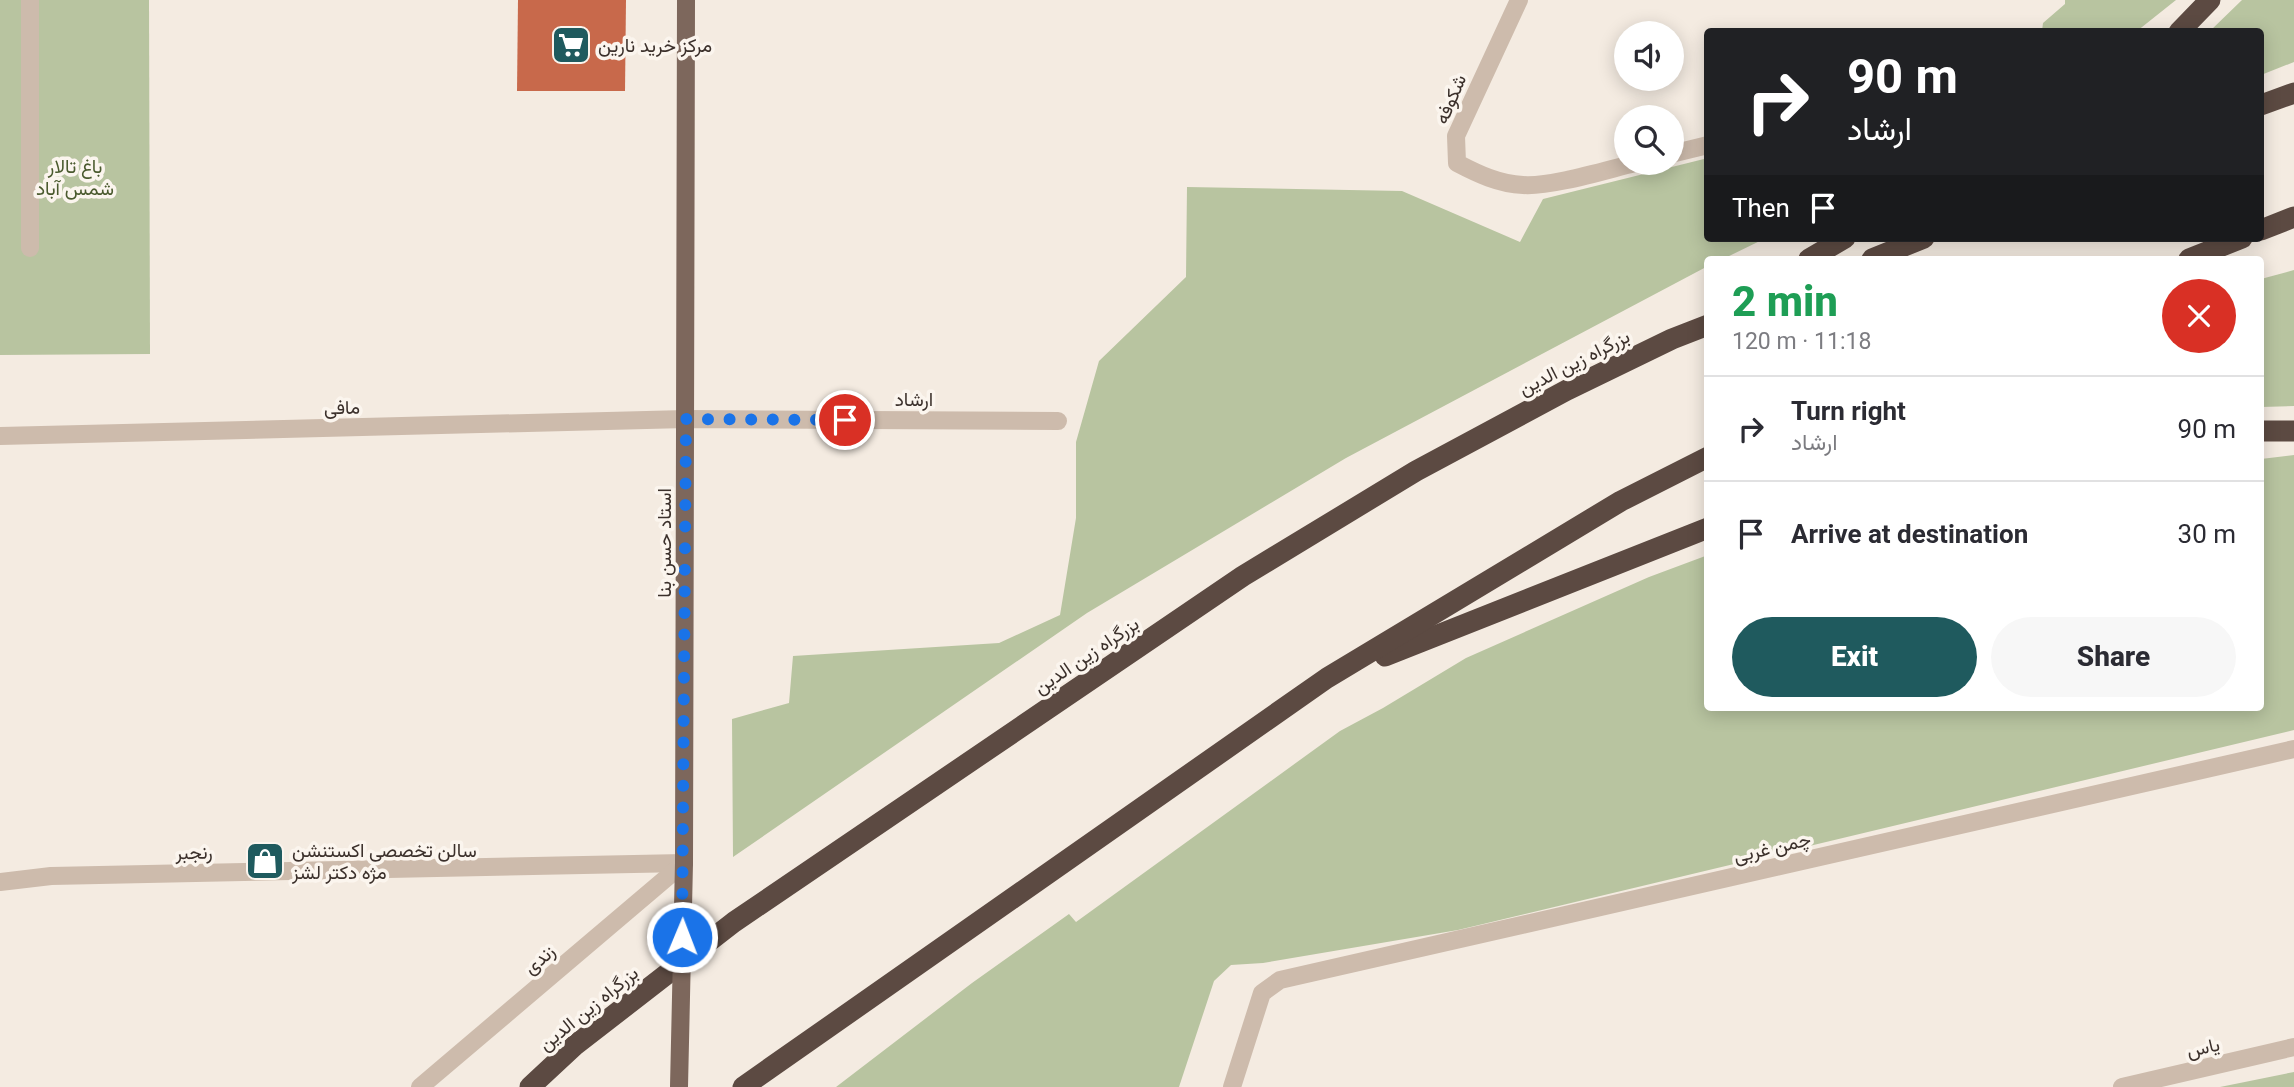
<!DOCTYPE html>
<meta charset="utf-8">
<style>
body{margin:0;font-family:Roboto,Vazirmatn,sans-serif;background:#f7f7f7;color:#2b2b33;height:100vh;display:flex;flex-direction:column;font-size:26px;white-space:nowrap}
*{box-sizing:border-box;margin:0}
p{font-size:23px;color:#7c7c81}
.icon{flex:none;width:38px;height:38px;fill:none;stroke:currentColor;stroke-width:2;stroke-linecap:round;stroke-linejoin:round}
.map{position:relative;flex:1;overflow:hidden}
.panel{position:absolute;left:1704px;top:256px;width:560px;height:455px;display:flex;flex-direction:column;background:#fff;border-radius:7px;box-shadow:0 4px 18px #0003}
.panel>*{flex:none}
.top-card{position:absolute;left:1704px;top:28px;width:560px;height:214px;border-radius:7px;box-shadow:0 4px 18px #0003;background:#202124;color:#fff;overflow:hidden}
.controls{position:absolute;left:1614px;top:21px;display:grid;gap:14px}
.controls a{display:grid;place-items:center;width:70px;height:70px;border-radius:50%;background:#fff;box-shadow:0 4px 18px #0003;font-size:35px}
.pin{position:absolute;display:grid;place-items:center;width:60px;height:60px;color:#fff;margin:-30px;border:4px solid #fff;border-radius:50%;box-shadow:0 2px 7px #0007}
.me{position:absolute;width:77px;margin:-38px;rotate:1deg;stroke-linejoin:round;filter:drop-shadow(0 0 5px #0008)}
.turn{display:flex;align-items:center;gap:24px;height:147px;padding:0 28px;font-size:32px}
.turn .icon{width:91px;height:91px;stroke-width:2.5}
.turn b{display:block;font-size:49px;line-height:60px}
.then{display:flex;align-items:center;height:66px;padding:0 28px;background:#0003;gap:14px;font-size:26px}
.round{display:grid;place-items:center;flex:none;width:74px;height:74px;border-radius:37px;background:#f7f7f7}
.summary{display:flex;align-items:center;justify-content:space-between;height:119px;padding:0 28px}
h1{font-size:42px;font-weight:800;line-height:52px;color:#1e9e55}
.primary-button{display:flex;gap:14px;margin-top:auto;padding:14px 28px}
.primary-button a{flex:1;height:80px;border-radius:42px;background:#1f5a5e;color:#fff;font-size:28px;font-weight:800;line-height:80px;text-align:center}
.primary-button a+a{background:#f7f7f7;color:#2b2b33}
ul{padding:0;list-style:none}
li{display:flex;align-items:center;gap:21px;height:105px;padding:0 28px;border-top:2px solid #e1e1e2}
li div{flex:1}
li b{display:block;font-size:26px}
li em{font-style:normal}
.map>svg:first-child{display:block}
</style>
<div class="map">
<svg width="2294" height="1087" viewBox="0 0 2294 1087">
<rect width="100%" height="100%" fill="#f4ebe1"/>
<g fill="#b8c4a0">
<path d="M0 0H149L150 354 0 355Z"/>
<path d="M2065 0H2176L2137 31H2042L2043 23 2065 4Z"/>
<path d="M2242 0H2294V62L2261 75V32L2210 31Z"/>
<path d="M1708 158V238H1766L1723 259H1708V266L1346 458 1087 613 733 857 732 719 789 703 793 656 999 643 1060 615 1076 518V442L1099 361 1186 277 1187 187 1402 191 1520 242 1543 199Z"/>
<path d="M2294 270V406L2261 407V279Z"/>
<path d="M2294 455V730L1458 930 1263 963 1231 965 1214 981 1179 1087H836L972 983 1069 914 1076 922 1340 731 1383 708 1466 658 1649 577 1708 555V707H2261V459Z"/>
<path d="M2294 1072V1087H2220Z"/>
</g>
<path fill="#c8694b" d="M518 0H626L625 91H517Z"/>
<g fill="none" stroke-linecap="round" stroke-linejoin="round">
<g stroke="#cdbbac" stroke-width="18">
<path d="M30 0V248"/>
<path d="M1519 0 1456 136 1457 163C1478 174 1499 184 1523 185 1551 187 1606 170 1635 163"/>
<path d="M1671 154 1708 145"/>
<path d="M0 436 686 419 1058 421"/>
<path d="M0 882 51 876 684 863"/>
<path d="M420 1087 684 863"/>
<path d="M1232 1087 1262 993 1280 980 2294 749"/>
<path d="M2122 1087 2294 1047"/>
</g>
<path stroke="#7d675c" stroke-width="18" d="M684 863 686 0"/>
<g stroke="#5c4a42" stroke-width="21">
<path d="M2179 32 2210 0"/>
<path d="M2261 105 2294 93"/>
<path d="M2261 230 2294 217"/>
<path d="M1809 259 1845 238"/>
<path d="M1872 259 1924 238"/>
<path d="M2189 259 2242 238"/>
<path d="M2261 431H2294"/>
<path d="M1385 656 1708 528"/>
<path d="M530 1087 574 1046 734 922 1243 576 1416 471 1567 390 1672 339 1708 325"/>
<path d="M743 1087 1327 678 1621 501 1708 457"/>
</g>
<path stroke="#7d675c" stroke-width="18" d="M679 1087 684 863"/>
</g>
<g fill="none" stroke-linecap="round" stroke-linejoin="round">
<path stroke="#1a73e8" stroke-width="12" stroke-dasharray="0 21.6" d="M682 937 686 419 845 420"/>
</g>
<defs>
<symbol id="supermarket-square" viewBox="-11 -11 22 22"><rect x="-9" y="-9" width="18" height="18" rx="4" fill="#1f5a5e" stroke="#fbf5ee"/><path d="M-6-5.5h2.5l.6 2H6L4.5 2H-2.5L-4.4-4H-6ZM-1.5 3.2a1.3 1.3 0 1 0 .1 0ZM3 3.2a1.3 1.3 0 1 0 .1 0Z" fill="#fff"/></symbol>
<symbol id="shop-square" viewBox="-11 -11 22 22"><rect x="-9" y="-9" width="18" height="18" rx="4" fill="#1f5a5e" stroke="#fbf5ee"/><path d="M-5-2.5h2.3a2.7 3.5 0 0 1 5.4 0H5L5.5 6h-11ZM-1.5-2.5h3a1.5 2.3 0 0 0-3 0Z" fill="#fff"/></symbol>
</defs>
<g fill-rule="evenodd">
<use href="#supermarket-square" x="549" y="23" width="44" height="44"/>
<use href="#shop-square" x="243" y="839" width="44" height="44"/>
</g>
<g text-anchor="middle" stroke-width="7" stroke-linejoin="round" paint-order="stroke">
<g font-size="19" fill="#3b302b" stroke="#fbf5ee" text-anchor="start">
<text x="598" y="52">مرکز خرید نارین</text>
<text x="292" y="857">سالن تخصصی اکستنشن<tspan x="292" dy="22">مژه دکتر لشز</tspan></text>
</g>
<g font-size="19" fill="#3b302b" stroke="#fbf5ee">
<text transform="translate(1450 99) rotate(-67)" y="7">شکوفه</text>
<text transform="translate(1574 362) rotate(-27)" y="7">بزرگراه زین الدین</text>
<text x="914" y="406">ارشاد</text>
<text transform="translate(342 407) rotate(-1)" y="7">مافی</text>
<text transform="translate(664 543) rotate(-90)" y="7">استاد حسن بنا</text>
<text transform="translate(1086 655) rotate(-34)" y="7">بزرگراه زین الدین</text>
<text transform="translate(1772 847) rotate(-13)" y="7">چمن غربی</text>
<text transform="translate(194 852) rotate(-1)" y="7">رنجبر</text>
<text transform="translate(539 959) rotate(-40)" y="7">زندی</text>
<text transform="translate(588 1008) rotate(-39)" y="7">بزرگراه زین الدین</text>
<text transform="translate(2203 1047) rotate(-13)" y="7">یاس</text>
</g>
<g font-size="19" fill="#4a5a2e" stroke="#fbf5ee">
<text x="75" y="173">باغ تالار<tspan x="75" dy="22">شمس آباد</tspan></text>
</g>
</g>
</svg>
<div class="controls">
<a><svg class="icon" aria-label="sound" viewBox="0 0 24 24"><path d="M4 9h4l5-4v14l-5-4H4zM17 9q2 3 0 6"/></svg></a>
<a><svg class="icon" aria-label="search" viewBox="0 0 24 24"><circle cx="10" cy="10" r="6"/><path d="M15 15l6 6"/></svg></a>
</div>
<div class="pin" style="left:845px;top:420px;background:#d93025"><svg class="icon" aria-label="arrive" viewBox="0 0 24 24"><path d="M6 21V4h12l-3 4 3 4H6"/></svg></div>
<svg class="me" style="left:682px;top:937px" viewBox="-20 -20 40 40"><circle r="17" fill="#1a73e8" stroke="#fff" stroke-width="3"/><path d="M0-11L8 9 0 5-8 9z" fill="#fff"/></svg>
<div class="top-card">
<div class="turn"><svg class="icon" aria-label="right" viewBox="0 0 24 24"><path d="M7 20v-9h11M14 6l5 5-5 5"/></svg><div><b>90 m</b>ارشاد</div></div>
<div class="then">Then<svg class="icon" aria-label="arrive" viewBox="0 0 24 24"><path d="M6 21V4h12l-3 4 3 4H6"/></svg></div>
</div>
<section class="panel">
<div class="summary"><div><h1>2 min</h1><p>120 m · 11:18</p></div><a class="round" style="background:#d93025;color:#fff"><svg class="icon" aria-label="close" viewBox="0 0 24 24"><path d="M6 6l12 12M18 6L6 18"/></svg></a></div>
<ul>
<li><svg class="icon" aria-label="right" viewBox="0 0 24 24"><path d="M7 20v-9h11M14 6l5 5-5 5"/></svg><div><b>Turn right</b><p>ارشاد</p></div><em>90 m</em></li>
<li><svg class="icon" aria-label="arrive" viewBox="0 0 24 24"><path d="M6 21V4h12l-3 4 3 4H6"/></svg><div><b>Arrive at destination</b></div><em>30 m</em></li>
</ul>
<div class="primary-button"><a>Exit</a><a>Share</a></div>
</section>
</div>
